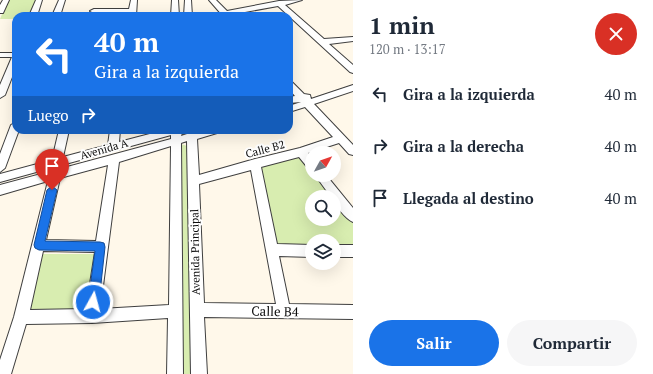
<!DOCTYPE html>
<html lang="es">
<meta charset="utf-8">
<style>
body{margin:0;font-family:"PT Serif",serif;background:#f6f6f7;color:#1f2937;height:100vh;display:flex;flex-direction:column;font-size:15px;white-space:nowrap}
*{box-sizing:border-box;margin:0}
p{font-size:13px;color:#747a83}
.icon{flex:none;width:22px;height:22px;fill:none;stroke:currentColor;stroke-width:2;stroke-linecap:round;stroke-linejoin:round}
.map{position:relative;flex:1;overflow:hidden}
.details{display:flex;flex-direction:column;background:#fff;width:300px}
.details>*{flex:none}
.banner{position:absolute;left:12px;top:12px;width:281px;height:122px;border-radius:12px;box-shadow:0 4px 16px #0002;background:#1a73e8;color:#fff;overflow:hidden}
.needle{width:26px;rotate:50deg}
.controls{position:absolute;left:305px;top:146px;display:grid;gap:8px}
.controls a{display:grid;place-items:center;width:36px;height:36px;border-radius:50%;background:#fff;box-shadow:0 4px 16px #0002;font-size:20px}
.pin{position:absolute;display:grid;place-items:center;width:34px;height:34px;color:#fff;margin:-41px -17px;border-radius:50% 50% 50% 0;rotate:-45deg;box-shadow:0 0 4px #0007}
.pin .icon{rotate:45deg}
.me{position:absolute;width:44px;margin:-22px;rotate:7deg;stroke-linejoin:round;filter:drop-shadow(0 0 3px #0008)}
.turn{display:flex;align-items:center;gap:14px;height:84px;padding:0 16px;font-size:18px}
.turn .icon{width:52px;height:52px;stroke-width:2.5}
.turn b{display:block;font-size:28px;line-height:34px}
.then{display:flex;align-items:center;height:38px;padding:0 16px;background:#0003;gap:8px;font-size:15px}
.round{display:grid;place-items:center;flex:none;width:42px;height:42px;border-radius:21px;background:#f6f6f7}
.headline{display:flex;align-items:center;justify-content:space-between;height:68px;padding:0 16px}
h1{font-size:24px;font-weight:600;line-height:30px}
.cta{display:flex;gap:8px;margin-top:auto;padding:8px 16px}
.cta a{flex:1;height:46px;border-radius:24px;background:#1a73e8;color:#fff;font-size:16px;font-weight:600;line-height:46px;text-align:center}
.cta a+a{background:#f6f6f7;color:#1f2937}
ul{padding:0;list-style:none}
li{display:flex;align-items:center;gap:12px;height:52px;padding:0 16px}
li div{flex:1}
li b{display:block;font-size:15px}
li em{font-style:normal}
main{display:flex;flex:1;min-height:0}
.map>svg:first-child{display:block}
</style>
<main>
<div class="map">
<svg width="353" height="374" viewBox="0 0 353 374">
<rect width="100%" height="100%" fill="#fff8ea"/>
<g fill="#d8edb0">
<path d="M8 0H36L29 16H16V19H0Z"/>
<path d="M181 144 187 146 190 176 194 374H179Z"/>
<path d="M299 154 312 171V175H315L333 197H312V219H334V199L353 223V248H334V241H312V248H274L261 164Z"/>
<path d="M38 254H95L86 313 23 314Z"/>
</g>
<g fill="none" stroke-linecap="round" stroke-linejoin="round">
<defs>
<g id="minor">
<path d="M3 0H9L3 13H0V5Z"/>
<path d="M36 0H42L37 16H29Z"/>
<path d="M59 0H65L60 16H52Z"/>
<path d="M131 0H137L136 16H128L129 13H94L90 11 94 9H129Z"/>
<path d="M172 0H178L179 16H171Z"/>
<path d="M185 0H191L192 16H184Z"/>
<path d="M209 0H216L227 11 279 1 302 0 285 5 324 39 353 37V41L329 44 353 65V73L350 72 278 6 223 16Z"/>
<path d="M0 53H16V67L5 95 0 98V85L12 57H0Z"/>
<path d="M289 81 292 82 304 94 310 95 311 99 353 85V91L314 104 353 145V155L349 154 339 143 308 153 312 158V169L308 168 299 157 261 167 277 244 312 245V257L279 256 289 304 353 305V319L204 317 207 374H191L187 141 181 143 183 374H167L168 318 92 323 26 324 11 374H0V360L14 317 48 181 0 195V185L171 139V135L0 182V174L52 160 59 130H69L63 157 108 145 110 130H120L119 142 165 130H183L181 136 187 134V130H219L217 133 197 139 199 175 255 159 300 148 333 137 305 107 289 112V106L301 102 289 103V97L295 96 289 89ZM171 146 169 305 100 309 119 162ZM108 165 96 241 46 240 60 178ZM251 170 276 304 204 303 199 184ZM43 251 95 252 86 309 30 310Z"/>
<path d="M16 122V130H19L5 168 0 172V154L11 125Z"/>
<path d="M315 175H326L353 208V222C346 219 334 205 334 197H331Z"/>
<rect x="334" y="245" width="19" height="12"/>
</g>
</defs>
<use href="#minor" stroke="#3f3f3f" stroke-width="2"/>
<use href="#minor" fill="#fff" fill-rule="evenodd"/>
</g>
<path fill="#1a73e8" stroke="#114b97" d="M52 186 57 190 45 241 100 242 104 243 105 247 99 302 97 306 93 308 89 306 88 302 95 251 39 250 35 248 34 245 47 190Z"/>
<g text-anchor="middle" stroke-width="4" stroke-linejoin="round" paint-order="stroke">
<g font-size="11" fill="#0c0c0c" stroke="#fff">
<text transform="translate(104 149) rotate(-16)" y="4">Avenida A</text>
<text transform="translate(265 149) rotate(-15)" y="4">Calle B2</text>
<text transform="translate(195 252) rotate(-91)" y="4">Avenida Principal</text>
</g>
<g font-size="13" fill="#0c0c0c" stroke="#fff">
<text transform="translate(275 311) rotate(1)" y="5">Calle B4</text>
</g>
</g>
</svg>
<div class="controls">
<a><svg class="needle" viewBox="-14 -14 28 28"><path d="M0-13l5 13h-10z" fill="#e53935"/><path d="M0 13l5-13h-10z" fill="#747a83"/></svg></a>
<a><svg class="icon" aria-label="search" viewBox="0 0 24 24"><circle cx="10" cy="10" r="6"/><path d="M15 15l6 6"/></svg></a>
<a><svg class="icon" aria-label="layers" viewBox="0 0 24 24"><path d="M12 4l9 5-9 5-9-5zM3 14l9 5 9-5"/></svg></a>
</div>
<div class="pin" style="left:52px;top:190px;background:#d93025"><svg class="icon" aria-label="arrive" viewBox="0 0 24 24"><path d="M6 21V4h12l-3 4 3 4H6"/></svg></div>
<svg class="me" style="left:93px;top:302px" viewBox="-20 -20 40 40"><circle r="17" fill="#1a73e8" stroke="#fff" stroke-width="3"/><path d="M0-11L8 9 0 5-8 9z" fill="#fff"/></svg>
<div class="banner">
<div class="turn"><svg class="icon" aria-label="left" viewBox="0 0 24 24"><path d="M17 20v-9H6M10 6l-5 5 5 5"/></svg><div><b>40 m</b>Gira a la izquierda</div></div>
<div class="then">Luego<svg class="icon" aria-label="right" viewBox="0 0 24 24"><path d="M7 20v-9h11M14 6l5 5-5 5"/></svg></div>
</div>
</div>
<section class="details">
<div class="headline"><div><h1>1 min</h1><p>120 m · 13:17</p></div><a class="round" style="background:#d93025;color:#fff"><svg class="icon" aria-label="close" viewBox="0 0 24 24"><path d="M6 6l12 12M18 6L6 18"/></svg></a></div>
<ul>
<li><svg class="icon" aria-label="left" viewBox="0 0 24 24"><path d="M17 20v-9H6M10 6l-5 5 5 5"/></svg><div><b>Gira a la izquierda</b></div><em>40 m</em></li>
<li><svg class="icon" aria-label="right" viewBox="0 0 24 24"><path d="M7 20v-9h11M14 6l5 5-5 5"/></svg><div><b>Gira a la derecha</b></div><em>40 m</em></li>
<li><svg class="icon" aria-label="arrive" viewBox="0 0 24 24"><path d="M6 21V4h12l-3 4 3 4H6"/></svg><div><b>Llegada al destino</b></div><em>40 m</em></li>
</ul>
<div class="cta"><a>Salir</a><a>Compartir</a></div>
</section>
</main>
